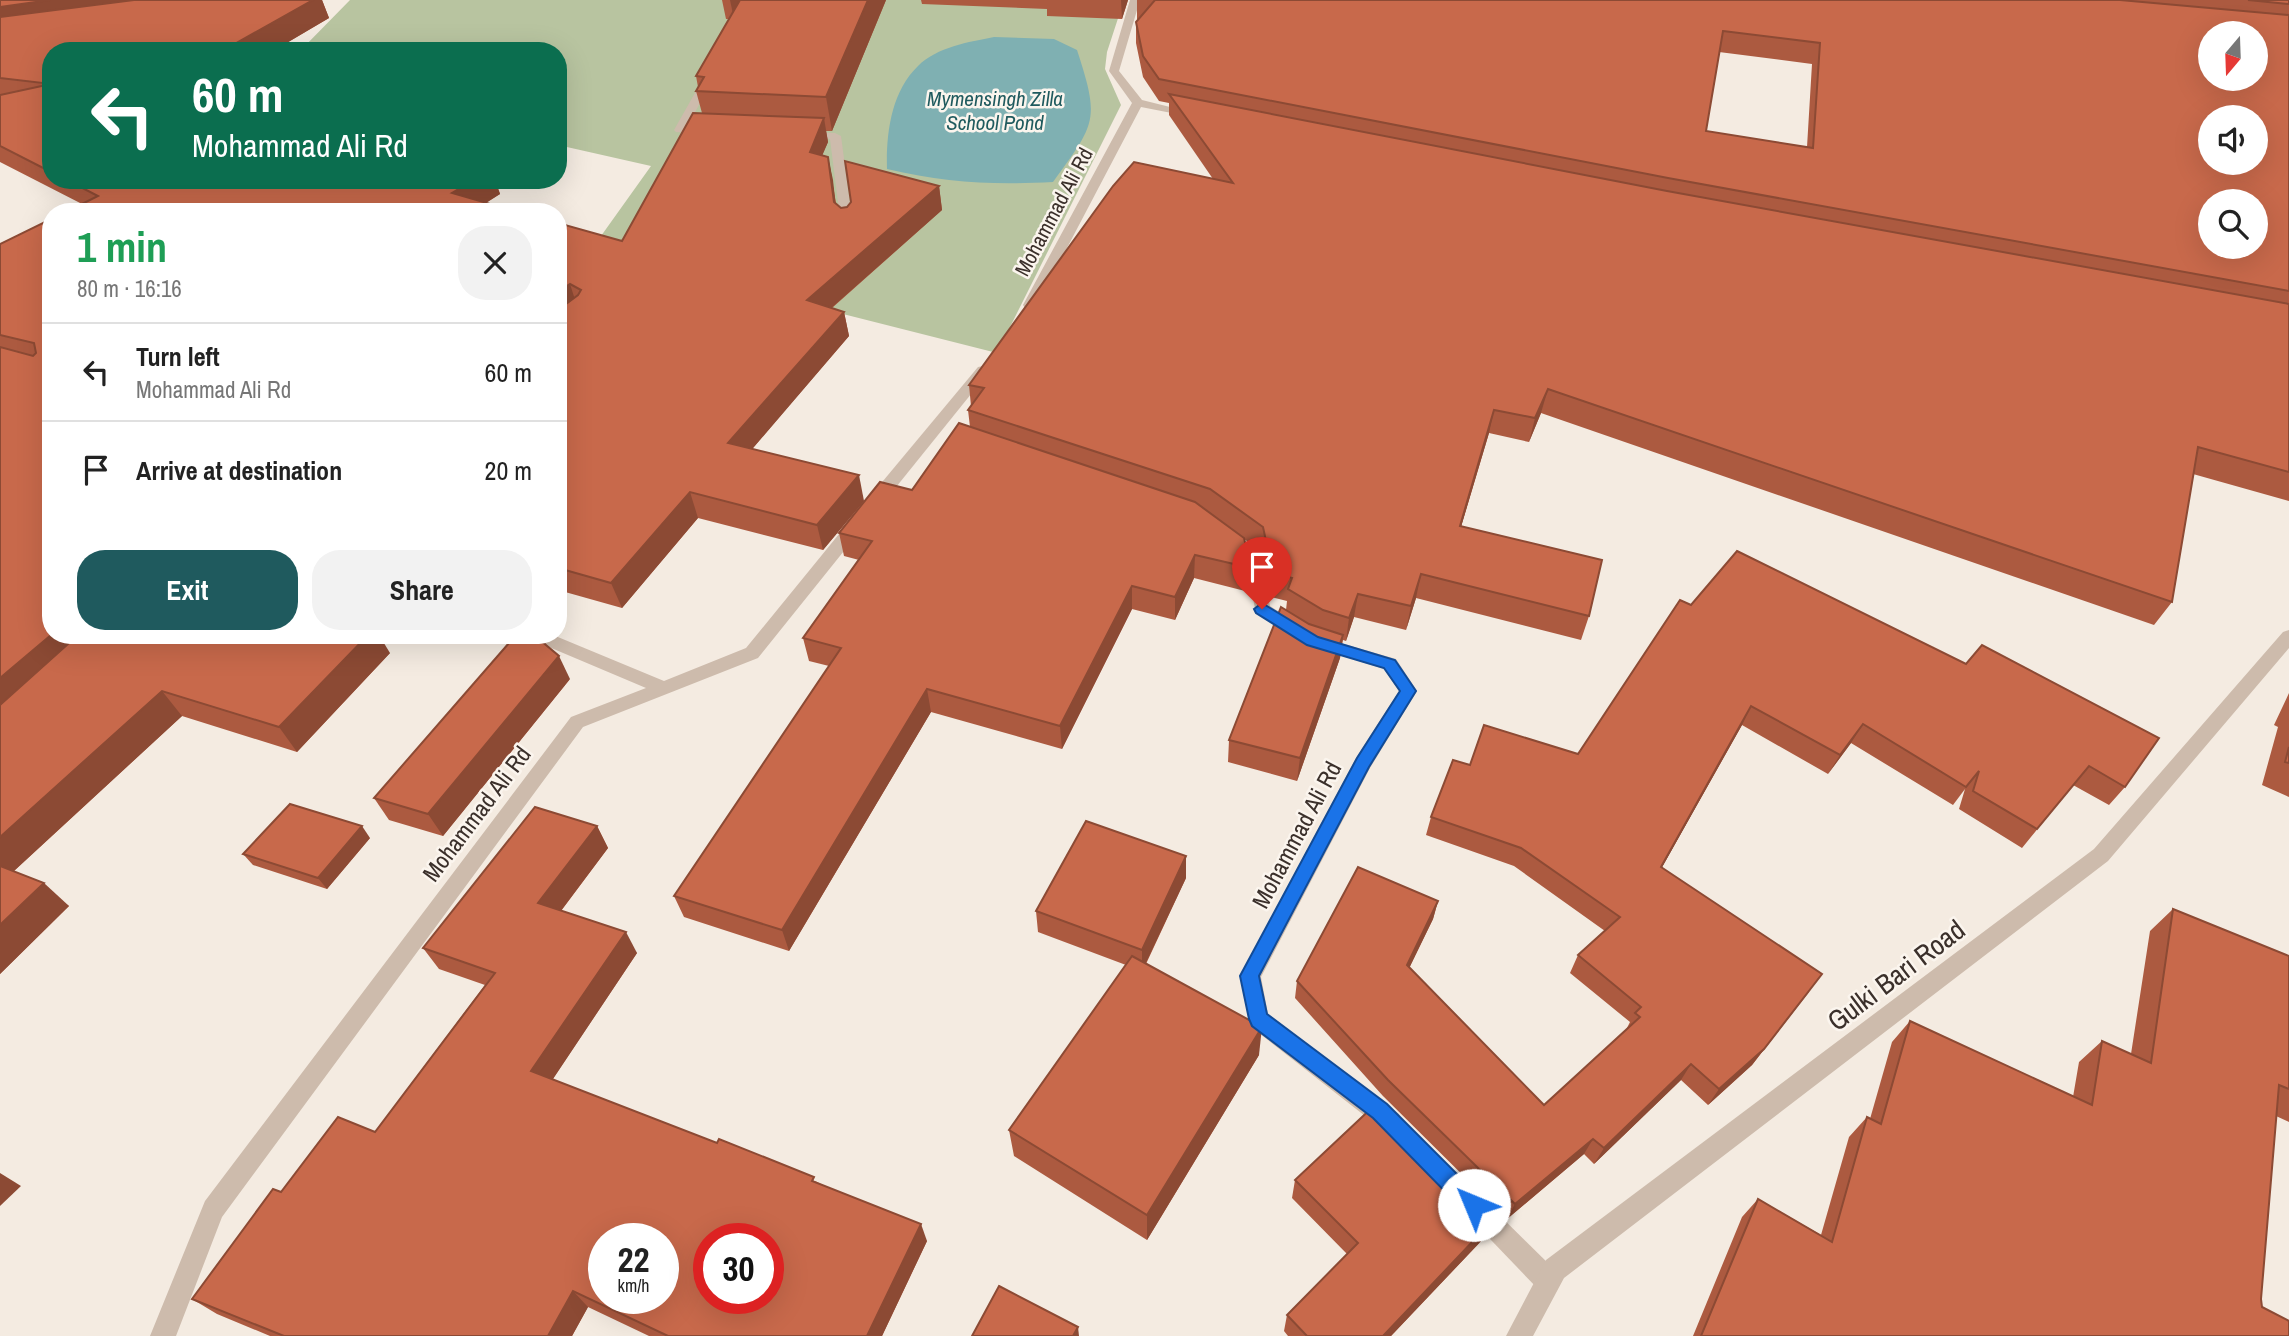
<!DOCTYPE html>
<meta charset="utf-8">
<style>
body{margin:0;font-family:"Archivo Narrow",sans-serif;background:#f2f2f2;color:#222;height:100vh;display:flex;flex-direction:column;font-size:26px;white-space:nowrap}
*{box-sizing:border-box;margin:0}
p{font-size:23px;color:#767676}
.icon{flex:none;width:38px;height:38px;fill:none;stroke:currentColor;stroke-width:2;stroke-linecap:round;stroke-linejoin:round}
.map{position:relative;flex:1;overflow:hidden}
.drawer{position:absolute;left:42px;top:203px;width:525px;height:441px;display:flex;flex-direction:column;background:#fff;border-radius:28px;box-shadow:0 7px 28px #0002}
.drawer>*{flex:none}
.guide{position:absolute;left:42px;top:42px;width:525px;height:147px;border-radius:28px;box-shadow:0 7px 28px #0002;background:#0b6e4f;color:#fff;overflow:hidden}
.needle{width:46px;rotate:199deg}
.controls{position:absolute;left:2198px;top:21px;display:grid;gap:14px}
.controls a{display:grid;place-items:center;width:70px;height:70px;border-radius:50%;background:#fff;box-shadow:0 7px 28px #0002;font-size:35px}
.speed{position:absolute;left:588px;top:1223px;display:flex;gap:14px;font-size:35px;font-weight:700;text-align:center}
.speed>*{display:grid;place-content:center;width:91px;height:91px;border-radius:50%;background:#fff;box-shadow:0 7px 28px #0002;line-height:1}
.speed small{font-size:18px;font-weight:400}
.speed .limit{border:10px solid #d22;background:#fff;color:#111}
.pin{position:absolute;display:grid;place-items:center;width:60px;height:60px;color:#fff;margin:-72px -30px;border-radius:50% 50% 50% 0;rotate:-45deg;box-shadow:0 0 7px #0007}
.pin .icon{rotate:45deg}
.me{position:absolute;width:77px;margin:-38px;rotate:315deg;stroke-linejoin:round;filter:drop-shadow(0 0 5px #0008)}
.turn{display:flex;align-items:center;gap:24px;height:147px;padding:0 35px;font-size:32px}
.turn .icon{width:91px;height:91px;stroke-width:2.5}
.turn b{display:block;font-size:49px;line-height:60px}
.round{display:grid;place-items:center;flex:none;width:74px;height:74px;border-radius:28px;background:#f2f2f2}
.summary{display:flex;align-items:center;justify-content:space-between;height:119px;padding:0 35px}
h1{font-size:42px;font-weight:800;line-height:52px;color:#1e9e55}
.button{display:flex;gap:14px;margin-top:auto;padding:14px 35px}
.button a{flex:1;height:80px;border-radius:28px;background:#1f5a5e;color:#fff;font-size:28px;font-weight:800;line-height:80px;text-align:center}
.button a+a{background:#f2f2f2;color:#222}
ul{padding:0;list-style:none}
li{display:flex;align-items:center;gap:21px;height:98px;padding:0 35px;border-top:2px solid #e0e0e0}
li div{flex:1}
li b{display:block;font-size:26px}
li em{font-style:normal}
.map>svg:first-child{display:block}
</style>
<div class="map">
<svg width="2289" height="1336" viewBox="0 0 2289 1336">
<rect width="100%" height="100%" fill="#f4ebe1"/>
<path fill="#b8c4a0" d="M350 0H1124L1107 52 1105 69 1121 105 997 353 591 250 651 166 558 145V51H300Z"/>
<path fill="#7fb0b2" d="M994 37 1054 39 1077 50C1100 120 1096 123 1053 182 994 185 945 183 887 169 886 134 891 92 918 66 937 47 969 42 994 37Z"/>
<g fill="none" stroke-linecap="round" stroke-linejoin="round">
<g fill="#cdbbac" fill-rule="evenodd">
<path d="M704 77 713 79 687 127 706 128 712 131 706 134 676 132 674 130Z"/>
<path d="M804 132 835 133 841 136 853 226 851 229 847 230 841 226 830 139 800 137 798 135Z"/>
</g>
<g fill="#cdbbac" fill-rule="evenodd">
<path d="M1130 0H1140L1119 71 1142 100 1198 114 1192 117 1141 107 1037 305 1030 309 1025 308 1023 305 1132 103 1109 71Z"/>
<path d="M983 366 988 367V373L880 507H868L866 503 868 499 978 367Z"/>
<path d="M854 522 862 527 860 531 758 658 583 727 222 1217 176 1336H150L205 1201 571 717 646 688 530 639 528 635H553L664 681 746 648 848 523Z"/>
<path d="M1228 534 1259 553 1270 606 1301 626 1304 630 1301 634H1289L1256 613 1245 560 1220 539Z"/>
<path d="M1320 637 1396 659 1417 691 1370 768 1261 977 1268 1014 1399 1114 1402 1122 1399 1130 1391 1133 1383 1130 1250 1026 1240 976 1356 758 1399 691 1384 669 1314 647 1311 643 1314 639Z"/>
<path d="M1475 1195 1483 1199 1557 1272 1560 1281 1557 1290 1548 1293 1539 1290 1467 1215 1463 1207 1467 1199Z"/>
</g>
<path fill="#cdbbac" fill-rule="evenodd" d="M2289 630V648L2108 861 1564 1278 1533 1336H1506L1546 1260 2094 849 2283 632Z"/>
</g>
<g fill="#ac5a40" fill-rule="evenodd">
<path d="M0 0H322L329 18 273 51H51V180H495L500 194 486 203 82 204 0 162Z"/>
<path d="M722 0H886L832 131H826L828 142 822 155 828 157 836 203 841 208 939 186 942 210 832 308 844 312 849 336 752 449 864 501 823 550 698 518 622 608 558 590V223L622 241 702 113 696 91 698 87 696 76 729 19H726Z"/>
<path d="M921 0H1128L1122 19 1047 16V9L922 4Z"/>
<path d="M1137 0H2289V501L2193 474 2172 602 2154 625 1541 413 1529 442 1489 433 1461 527 1589 616 1581 640 1416 598 1406 630 1354 617 1346 641 1343 640 1340 658 1297 781 1228 762 1229 740 1286 610 1287 601 1271 597 1261 551 1244 539 1251 568 1249 592 1194 578 1175 620 1132 609 1062 749 931 712 789 951 684 917 674 896 829 666 809 661 803 638 859 560 844 556 839 533 912 490 970 427 968 410 971 406 969 385 1213 179 1169 115V103L1159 101 1143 77 1136 43V22L1138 20H1137ZM1719 52 1812 64 1807 147 1706 131Z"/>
<path d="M51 219V635L390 653 297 752 182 716 14 871 69 906 0 974V244Z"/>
<path d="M1737 551 2125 787 2109 805 2073 785 2022 848 1959 809 1965 789 1953 805 1851 743 1828 774 1742 725 1662 867 1809 992 1752 1065 1708 1105 1681 1080 1594 1164 1584 1154 1507 1219 1383 1096 1295 998 1297 981 1438 901 1433 919 1409 968 1544 1105 1626 1030 1630 1022 1570 973 1578 955 1605 931 1514 866 1426 835 1431 817 1470 765 1578 754 1691 605Z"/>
<path d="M570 679 443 836 389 820 374 798Z"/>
<path d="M2289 693V797L2262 785 2278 727 2274 725Z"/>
<path d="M597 826 608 848 561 911 637 953 552 1080 817 1182 927 1241 882 1336H649L588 1307 572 1336H270L217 1314 192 1299 281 1192 375 1132 485 985 439 969 423 948Z"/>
<path d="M370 838 327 889 253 865 243 854Z"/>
<path d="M1186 878 1146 964 1259 1055 1147 1240 1014 1156 1009 1130 1126 965 1038 932 1036 911Z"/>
<path d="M2173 909 2289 956V1122L2276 1116 2261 1299 2262 1307 2289 1336H1693L1742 1217 1758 1199 1821 1235 1849 1137 1867 1117 1870 1119 1892 1042 1910 1021 2073 1097 2079 1062 2102 1041 2131 1054 2150 931Z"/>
<path d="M1295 1180 1493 1220 1484 1238 1391 1336H1288L1284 1331 1287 1315 1347 1254 1292 1198Z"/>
</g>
<g fill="#8c4a34">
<path d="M50 0H192L0 30V7Z"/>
<path d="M313 0H322L329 18 273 51H222Z"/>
<path d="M730 0H746L734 19Z"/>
<path d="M868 0H886L832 131 826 97Z"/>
<path d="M1121 0H1128L1122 19Z"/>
<path d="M824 118 828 142 814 175 810 152Z"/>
<path d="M828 157 833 180 838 226 834 202Z"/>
<path d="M474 180H495L500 194 471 212 452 193Z"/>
<path d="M939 186 942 210 812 325 807 300Z"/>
<path d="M570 284 578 309 558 324V292Z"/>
<path d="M844 312 849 336 736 468 728 443Z"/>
<path d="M1548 389 1541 413 1529 442 1535 418Z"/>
<path d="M1494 410 1489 433 1454 550 1460 526Z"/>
<path d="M859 475 864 501 823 550 817 525Z"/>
<path d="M690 492 698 518 622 608 611 583Z"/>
<path d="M1195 555 1194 578 1175 620V597Z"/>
<path d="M1421 574 1416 598 1406 630 1411 606Z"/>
<path d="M1132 586V609L1062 749 1060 726Z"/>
<path d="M1358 594 1354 617 1346 641 1349 618Z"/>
<path d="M51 635H100L0 724V678Z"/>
<path d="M368 635H379L390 653 297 752 279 727Z"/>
<path d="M1343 635 1340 658 1297 781 1300 758Z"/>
<path d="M559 656 570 679 443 836 428 814Z"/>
<path d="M927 689 931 712 789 951 782 930Z"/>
<path d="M162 691 182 716 3 881 0 879V837Z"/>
<path d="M1751 706 1742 725 1652 885 1661 867Z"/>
<path d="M1863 724 1851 743 1828 774 1840 755Z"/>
<path d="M362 826 370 838 327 889 318 878Z"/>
<path d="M597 826 608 848 551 924 538 903Z"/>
<path d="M1186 856V878L1142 971V950Z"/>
<path d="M44 883 69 906 0 974V925Z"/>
<path d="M1438 901 1433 919 1402 983 1407 965Z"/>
<path d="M626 932 637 953 545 1091 531 1071Z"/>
<path d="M1822 974 1752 1065 1708 1105 1719 1089Z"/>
<path d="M1262 1027 1259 1055 1147 1240V1215Z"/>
<path d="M1691 1064 1681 1080 1594 1164 1604 1148Z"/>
<path d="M1593 1139 1584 1154 1507 1219 1515 1204Z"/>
<path d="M0 1173 21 1186 0 1206Z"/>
<path d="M1493 1220 1484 1238 1391 1336H1383Z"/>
<path d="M921 1224 927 1241 882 1336H867Z"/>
<path d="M573 1291 588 1307 572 1336H548Z"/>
<path d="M1078 1327 1079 1336H1073Z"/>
</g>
<g fill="#c8694b" stroke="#8c4a34" stroke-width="2" fill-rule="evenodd">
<path d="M0 0H50L0 7Z"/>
<path d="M134 0H313L222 51H51V84L0 78V17Z"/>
<path d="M740 0H868L826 97 696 91 704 77 696 76Z"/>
<path d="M1155 0H2120L2289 15V291L1668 178 1159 79 1143 56 1136 22ZM1723 31 1820 43 1813 148 1706 131ZM2210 33H2256V79H2210ZM2210 117H2256V163H2210ZM2210 201H2256V247H2210Z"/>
<path d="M2248 0H2289V4Z"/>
<path d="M51 84V172L0 146V95Z"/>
<path d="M1169 94 1667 191 2289 304V472L2198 447 2172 602 1548 389 1535 418 1494 410 1460 526 1602 560 1589 616 1421 574 1411 606 1358 594 1349 618 1323 610 1288 589 1292 578 1273 573 1263 527 1210 489 968 410 984 388 969 385 1113 186 1134 162 1233 183Z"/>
<path d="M693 113 824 118 810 152 828 157 834 202 841 208 847 207 851 202 845 161 939 186 807 300 844 312 728 443 859 475 817 525 690 492 611 583 558 568V310L578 295 581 290 570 284 558 292V223L622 241Z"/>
<path d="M67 180H474L452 193 518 212H66L98 196Z"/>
<path d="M51 219V635L0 678V347L33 356 36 353 34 343 0 335V244Z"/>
<path d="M959 423 1195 502 1244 538 1251 568 1195 555 1175 597 1132 586 1060 726 927 689 782 930 674 896 841 648 803 638 872 541 839 533 880 482 912 490Z"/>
<path d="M1737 551 1966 664 1982 645 2159 738 2125 787 2089 766 2037 829 1973 791 1979 771 1966 787 1863 724 1840 755 1751 706 1661 867 1822 974 1764 1049 1719 1089 1691 1064 1604 1148 1593 1139 1515 1204 1388 1080 1297 981 1358 867 1438 901 1407 965 1544 1105 1640 1017 1635 1013 1641 1007 1578 955 1620 917 1521 848 1431 817 1453 760 1470 765 1484 725 1578 754 1680 600 1691 605Z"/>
<path d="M1281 607 1309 624 1343 635 1300 758 1229 740Z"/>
<path d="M78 635H368L279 727 162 691 0 837V705Z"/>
<path d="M516 635H534L559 656 428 814 374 798Z"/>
<path d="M2289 747V763L2285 762Z"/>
<path d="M290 804 362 826 318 878 243 854Z"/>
<path d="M535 807 597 826 538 903 626 932 531 1071 717 1143 719 1139 814 1177 812 1181 921 1224 867 1336H668L573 1291 548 1336H284L192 1299 273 1189 281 1192 338 1117 375 1132 495 973 423 948ZM604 1239H663V1298H604ZM709 1239H768V1298H709Z"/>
<path d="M1086 821 1186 856 1142 950 1036 911Z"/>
<path d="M0 866 44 883 0 925Z"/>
<path d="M2173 909 2289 956V1089L2279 1085 2261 1299 2262 1307 2289 1321V1336H1701L1758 1199 1832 1242 1867 1117 1881 1124 1910 1021 2092 1105 2102 1041 2151 1063Z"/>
<path d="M1132 956 1262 1027 1147 1215 1009 1130Z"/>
<path d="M1377 1103 1493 1220 1383 1336H1307L1287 1315 1358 1243 1295 1180Z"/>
<path d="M999 1286 1078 1327 1073 1336H972Z"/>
</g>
<path fill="#1a73e8" stroke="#114b97" stroke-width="2" d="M1262 603 1318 637 1395 660 1416 691 1369 767 1259 976 1267 1014 1387 1104 1481 1198 1484 1205 1481 1213 1474 1216 1466 1213 1373 1118 1252 1026 1249 1019 1240 976 1357 758 1400 691 1384 668 1307 645 1256 613 1254 609Z"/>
<g text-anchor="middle" stroke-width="5" stroke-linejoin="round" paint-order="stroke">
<g font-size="21" font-style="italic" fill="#1f5a5e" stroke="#fbf5ee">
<text x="995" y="106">Mymensingh Zilla<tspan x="995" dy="24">School Pond</tspan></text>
</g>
<g font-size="21" fill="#3b302b" stroke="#fbf5ee">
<text transform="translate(1054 212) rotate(-62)" y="7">Mohammad Ali Rd</text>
</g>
<g font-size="24" fill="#3b302b" stroke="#fbf5ee">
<text transform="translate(477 814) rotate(-53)" y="8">Mohammad Ali Rd</text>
<text transform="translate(1297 835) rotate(-62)" y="8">Mohammad Ali Rd</text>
</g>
<g font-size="28" fill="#3b302b" stroke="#fbf5ee">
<text transform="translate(1896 975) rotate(-37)" y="10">Gulki Bari Road</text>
</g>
</g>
</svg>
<div class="controls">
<a><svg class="needle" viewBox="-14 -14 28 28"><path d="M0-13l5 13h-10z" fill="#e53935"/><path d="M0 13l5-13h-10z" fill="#767676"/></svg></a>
<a><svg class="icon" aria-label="sound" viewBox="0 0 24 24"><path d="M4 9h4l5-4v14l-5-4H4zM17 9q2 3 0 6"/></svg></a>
<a><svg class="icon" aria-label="search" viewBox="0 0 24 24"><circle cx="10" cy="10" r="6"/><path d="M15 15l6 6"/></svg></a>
</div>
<div class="speed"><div>22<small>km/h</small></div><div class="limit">30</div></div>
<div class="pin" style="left:1262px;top:609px;background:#d93025"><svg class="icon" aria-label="arrive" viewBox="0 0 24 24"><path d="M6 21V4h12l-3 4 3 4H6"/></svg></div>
<svg class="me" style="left:1474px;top:1205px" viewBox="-20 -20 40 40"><circle r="19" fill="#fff"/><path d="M0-13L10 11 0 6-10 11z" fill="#1a73e8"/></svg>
<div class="guide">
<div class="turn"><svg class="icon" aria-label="left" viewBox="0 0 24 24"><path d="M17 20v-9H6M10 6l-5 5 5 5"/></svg><div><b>60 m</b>Mohammad Ali Rd</div></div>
</div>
<section class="drawer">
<div class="summary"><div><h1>1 min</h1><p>80 m · 16:16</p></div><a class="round"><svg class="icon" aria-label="close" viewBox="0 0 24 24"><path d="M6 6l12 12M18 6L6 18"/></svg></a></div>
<ul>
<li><svg class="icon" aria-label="left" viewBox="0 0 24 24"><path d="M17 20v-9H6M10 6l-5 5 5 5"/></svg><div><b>Turn left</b><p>Mohammad Ali Rd</p></div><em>60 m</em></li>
<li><svg class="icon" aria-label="arrive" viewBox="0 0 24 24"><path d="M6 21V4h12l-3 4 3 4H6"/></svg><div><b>Arrive at destination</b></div><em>20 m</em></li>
</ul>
<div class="button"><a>Exit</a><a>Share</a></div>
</section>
</div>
